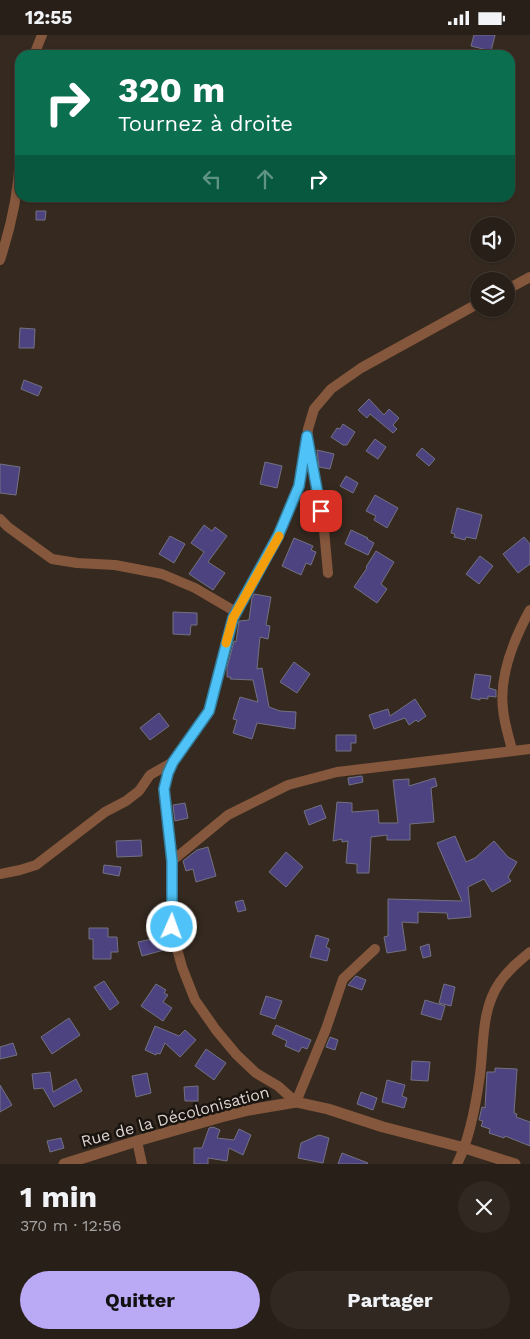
<!DOCTYPE html>
<html lang="fr">
<meta charset="utf-8">
<style>
body{margin:0;font-family:"Work Sans",sans-serif;background:#302821;color:#f1f3f6;height:100vh;display:flex;flex-direction:column;font-size:19px;white-space:nowrap}
*{box-sizing:border-box;margin:0}
p{font-size:16px;color:#a5a3a2}
.icon{flex:none;width:28px;height:28px;fill:none;stroke:currentColor;stroke-width:2;stroke-linecap:round;stroke-linejoin:round}
.map{position:relative;height:1129px;overflow:hidden}
.details{display:flex;flex-direction:column;background:#282018;flex:1}
.details>*{flex:none}
.banner{position:absolute;left:15px;top:15px;width:500px;height:152px;border-radius:15px;box-shadow:0 1px 4px #0004,0 0 0 1px #443e37;background:#0b6e4f;color:#fff;overflow:hidden}
.fabs{position:absolute;left:470px;top:182px;display:grid;gap:10px}
.fabs a{display:grid;place-items:center;width:45px;height:45px;border-radius:50%;background:#282018;box-shadow:0 1px 4px #0004,0 0 0 1px #443e37;font-size:25px}
.pin{position:absolute;display:grid;place-items:center;width:42px;height:42px;color:#fff;margin:-21px;border-radius:10px;box-shadow:0 2px 8px #0006}
.me{position:absolute;width:55px;margin:-28px;rotate:2deg;stroke-linejoin:round;filter:drop-shadow(0 0 4px #0008)}
.turn{display:flex;align-items:center;gap:18px;height:105px;padding:0 20px;font-size:22px}
.turn .icon{width:65px;height:65px;stroke-width:2.5}
.turn b{display:block;font-size:35px;line-height:42px}
.lanes{display:flex;align-items:center;height:48px;padding:0 20px;background:#0003;justify-content:center;gap:25px;direction:ltr}
.lanes .off{opacity:.35}
.round{display:grid;place-items:center;flex:none;width:52px;height:52px;border-radius:26px;background:#302821}
.overview{display:flex;align-items:center;justify-content:space-between;height:85px;padding:0 20px}
h1{font-size:30px;font-weight:700;line-height:38px}
.cta{display:flex;gap:10px;margin-top:auto;padding:10px 20px}
.cta a{flex:1;height:58px;border-radius:30px;background:#baaaf6;color:#111;font-size:20px;font-weight:700;line-height:58px;text-align:center}
.cta a+a{background:#302821;color:#f1f3f6}
.status{display:flex;justify-content:space-between;align-items:center;height:35px;padding:0 25px;background:#282018;direction:ltr}
.status svg{height:14px;fill:currentColor}
.map>svg:first-child{display:block}
</style>
<div class="status"><b>12:55</b><svg viewBox="0 0 49 12"><path d="M0 12V9h3v3zM5 12V6h3v6zM10 12V3h3v9zM15 12V0h3v12zM26 1h20v11H26zM47 4h2v5h-2z"/></svg></div>
<div class="map">
<svg width="530" height="1129" viewBox="0 0 530 1129">
<rect width="100%" height="100%" fill="#362a20"/>
<g fill="#4e4381" stroke="#727181">
<path d="M474 0H495L491 16 471 11Z"/>
<path d="M36 176H46L45 185H36Z"/>
<path d="M20 293 35 294 34 313H19Z"/>
<path d="M24 345 42 352 38 361 21 354Z"/>
<path d="M369 364 384 380 389 374 399 383 393 390 397 394 393 398 370 379 367 383 358 375Z"/>
<path d="M343 389 355 397 347 410H343L331 402 337 393 340 394Z"/>
<path d="M375 404 386 412 378 424 366 416Z"/>
<path d="M422 413 435 424 429 431 416 420Z"/>
<path d="M317 415 334 419 330 434 319 432Z"/>
<path d="M265 427 282 431 277 453 260 449Z"/>
<path d="M0 429 20 432 16 460 0 458Z"/>
<path d="M346 441 358 448 353 458 340 451Z"/>
<path d="M375 460 398 473 387 493 374 485 376 481 366 476Z"/>
<path d="M457 473 482 480 476 504 466 502 465 505 454 502 455 499 451 498Z"/>
<path d="M204 490 212 496 215 492 227 501 208 527 225 538 213 555 189 539 204 517 191 508Z"/>
<path d="M351 495 368 503 367 504 374 508 368 520 345 509Z"/>
<path d="M170 501 185 509 174 528 159 519Z"/>
<path d="M524 502 530 509V529L518 538 503 519Z"/>
<path d="M294 503 313 511 311 515 316 517 311 530 306 528 301 540 282 531Z"/>
<path d="M376 516 394 527 381 549 387 554 377 568 354 552 367 533 366 532Z"/>
<path d="M480 521 493 531 479 549 466 539Z"/>
<path d="M254 559 271 562 266 590 270 591 268 604 260 602 257 634 262 633 269 672 280 676 296 677 295 694 257 688 252 704 233 698 237 685 233 684 240 662 258 667 253 645 230 644 231 642H227V633L234 606 236 607 239 586 249 585 252 563Z"/>
<path d="M173 577 197 578V590H191L190 600 173 599Z"/>
<path d="M294 627 310 639 297 658 280 647Z"/>
<path d="M475 639 491 641 489 653 496 655V662L488 661V664L480 663V665L471 663Z"/>
<path d="M415 664 426 681 418 687 416 685 409 690 405 683 374 694 369 680 388 674 390 681Z"/>
<path d="M159 678 169 691 150 705 140 693Z"/>
<path d="M336 700H356V708H351V716H336Z"/>
<path d="M362 741 363 747 349 750 348 743Z"/>
<path d="M435 743 437 751 431 753 434 787 410 789V805H387V800L371 802 369 838H357V829L346 828 348 806 342 807V804L333 806 337 767 352 768V777L378 775 379 788H398L393 745 409 744V751Z"/>
<path d="M185 768 188 783 175 786 173 770Z"/>
<path d="M321 770 326 783 309 790 304 776Z"/>
<path d="M455 801 466 827 475 823 494 806 508 822 517 827 508 842 511 846 492 857 484 844 468 852 471 882 448 884 447 878 418 877V888L402 887 406 915 387 918 384 902 388 901V864L462 866 437 808Z"/>
<path d="M141 805 142 821 117 822 116 806Z"/>
<path d="M208 812 216 841 196 847 193 834 186 836 183 826 197 815Z"/>
<path d="M286 817 303 832 286 852 269 837Z"/>
<path d="M104 830 121 832 119 841 103 838Z"/>
<path d="M243 865 246 875 238 877 235 867Z"/>
<path d="M89 893H108V902H117L118 917H111V924H93V904H89Z"/>
<path d="M316 900 329 904 326 912 330 914 327 926 310 922Z"/>
<path d="M161 902 164 915 142 921 138 907Z"/>
<path d="M429 909 431 921 423 923 420 912Z"/>
<path d="M356 941 366 945 362 955 348 950Z"/>
<path d="M104 946 119 968 110 975 94 952Z"/>
<path d="M156 949 166 955 164 958 168 960 163 967 172 973 163 986 141 971Z"/>
<path d="M444 949 455 952 451 971 439 968Z"/>
<path d="M266 961 282 966 275 984 260 979Z"/>
<path d="M425 965 445 971 441 985 421 979Z"/>
<path d="M69 983 80 1000 52 1019 41 1002Z"/>
<path d="M276 990 311 1005 307 1014 302 1012 299 1017 285 1011 287 1006 272 999Z"/>
<path d="M155 991 179 1001 185 995 196 1005 180 1022 165 1008 160 1019 157 1018 156 1020 145 1015Z"/>
<path d="M330 1002 338 1005 335 1015 326 1012Z"/>
<path d="M13 1008 17 1020 0 1024V1012Z"/>
<path d="M206 1014 226 1028 214 1045 195 1031Z"/>
<path d="M412 1026 430 1027 428 1046 411 1045Z"/>
<path d="M495 1033 517 1034 514 1078 517 1079 516 1082 530 1087V1111L505 1101 504 1103 489 1098 490 1094 481 1091 483 1086 479 1085 482 1072 485 1073 487 1037H495Z"/>
<path d="M50 1037 53 1057 76 1044 82 1056 54 1072 43 1053 34 1054 32 1039Z"/>
<path d="M147 1038 151 1058 136 1062 132 1041Z"/>
<path d="M387 1045 405 1050 402 1061 407 1063 404 1073 382 1067Z"/>
<path d="M0 1050 12 1070 0 1077Z"/>
<path d="M198 1051V1066H185L184 1052Z"/>
<path d="M361 1057 377 1063 373 1075 357 1069Z"/>
<path d="M213 1092 220 1095 217 1103 234 1105 239 1094 251 1100 243 1120 229 1113 227 1126 208 1123V1129H194V1113H202L209 1093Z"/>
<path d="M319 1100 329 1103 323 1128 298 1123 301 1108Z"/>
<path d="M61 1103 64 1113 50 1117 47 1106Z"/>
<path d="M342 1118 368 1128 367 1129H338Z"/>
</g>
<g fill="none" stroke-linecap="round" stroke-linejoin="round">
<g stroke="#85573c" stroke-width="10">
<path d="M34 20 42 0"/>
<path d="M0 225C11 192 18 159 20 124"/>
<path d="M506 255 530 242"/>
<path d="M309 413 324 495 328 538"/>
<path d="M0 484 8 492 52 524 77 528 115 530 162 539 195 553 236 577"/>
<path d="M512 715C509 702 504 688 503 674 499 641 514 604 530 575"/>
<path d="M172 826 228 780 288 750 337 737 530 714"/>
<path d="M0 839 20 835 36 830 105 777 126 766 139 756 150 740 173 727"/>
<path d="M375 914 343 944 326 994 296 1067 278 1051 256 1038 236 1019 216 995 195 965 182 932 171 892 172 826 164 754 168 738 173 727 209 676 233 583 279 501 299 451 306 414 308 394 314 374 331 354 361 333 479 268"/>
<path d="M137 1106 142 1129"/>
<path d="M457 1129C470 1104 476 1069 480 1040 484 1009 481 974 500 947 508 935 519 926 530 917"/>
</g>
<path stroke="#85573c" stroke-width="11" d="M64 1129 137 1106 221 1082 249 1075 296 1067 328 1074 383 1092 465 1113 515 1129"/>
</g>
<g fill="none" stroke-linecap="round" stroke-linejoin="round">
<defs>
<path id="route" d="M172 892V826L164 754 168 738 173 727 209 676 233 583 278 501 299 451 307 401 321 476"/>
</defs>
<use href="#route" stroke="#337fa1" stroke-width="12"/>
<use href="#route" stroke="#4fc3f7" stroke-width="9"/>
<path stroke="#f59e0b" stroke-width="9" d="M226 608 233 583 279 501"/>
</g>
<g text-anchor="middle" stroke-width="5" stroke-linejoin="round" paint-order="stroke">
<g font-size="16" fill="#ddd5ce" stroke="#19140f">
<text transform="translate(175 1081) rotate(-15)" y="6">Rue de la Décolonisation</text>
</g>
</g>
</svg>
<div class="fabs">
<a><svg class="icon" aria-label="sound" viewBox="0 0 24 24"><path d="M4 9h4l5-4v14l-5-4H4zM17 9q2 3 0 6"/></svg></a>
<a><svg class="icon" aria-label="layers" viewBox="0 0 24 24"><path d="M12 4l9 5-9 5-9-5zM3 14l9 5 9-5"/></svg></a>
</div>
<div class="pin" style="left:321px;top:476px;background:#d93025"><svg class="icon" aria-label="arrive" viewBox="0 0 24 24"><path d="M6 21V4h12l-3 4 3 4H6"/></svg></div>
<svg class="me" style="left:172px;top:892px" viewBox="-20 -20 40 40"><circle r="17" fill="#4fc3f7" stroke="#fff" stroke-width="3"/><path d="M0-11L8 9 0 5-8 9z" fill="#fff"/></svg>
<div class="banner">
<div class="turn"><svg class="icon" aria-label="right" viewBox="0 0 24 24"><path d="M7 20v-9h11M14 6l5 5-5 5"/></svg><div><b>320 m</b>Tournez à droite</div></div>
<div class="lanes"><svg class="icon off" aria-label="left" viewBox="0 0 24 24"><path d="M17 20v-9H6M10 6l-5 5 5 5"/></svg><svg class="icon off" aria-label="ahead" viewBox="0 0 24 24"><path d="M12 20V5M6 11l6-6 6 6"/></svg><svg class="icon" aria-label="right" viewBox="0 0 24 24"><path d="M7 20v-9h11M14 6l5 5-5 5"/></svg></div>
</div>
</div>
<section class="details">
<div class="overview"><div><h1>1 min</h1><p>370 m · 12:56</p></div><a class="round"><svg class="icon" aria-label="close" viewBox="0 0 24 24"><path d="M6 6l12 12M18 6L6 18"/></svg></a></div>
<div class="cta"><a>Quitter</a><a>Partager</a></div>
</section>
